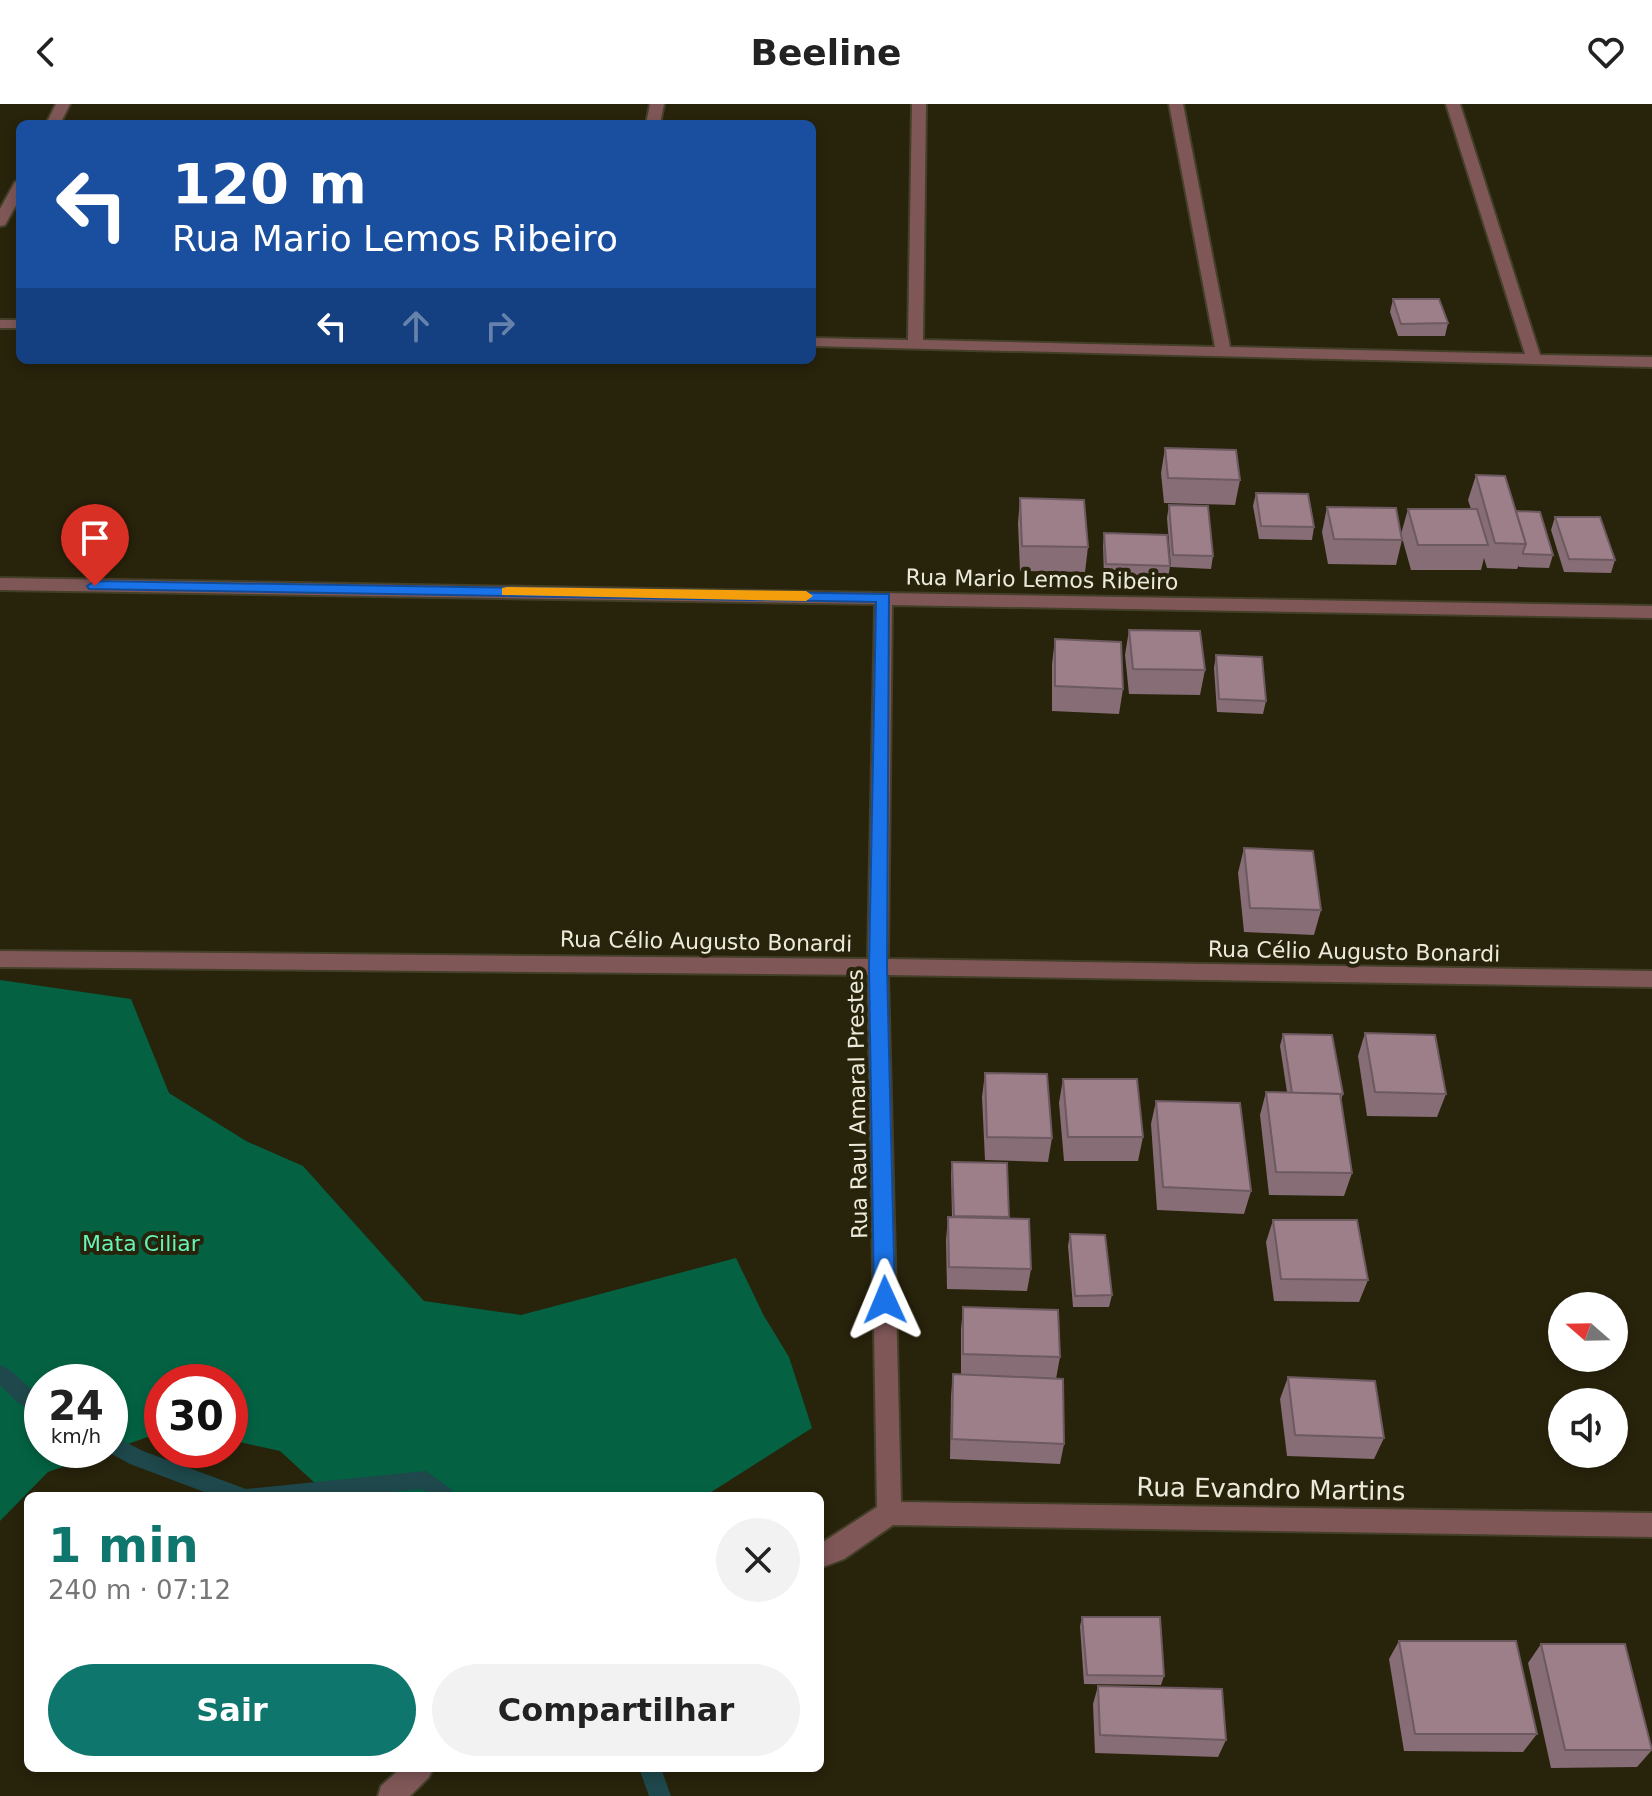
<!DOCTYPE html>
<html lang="pt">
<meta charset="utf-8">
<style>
body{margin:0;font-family:"DejaVu Sans",sans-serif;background:#f2f2f2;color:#222;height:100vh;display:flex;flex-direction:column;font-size:30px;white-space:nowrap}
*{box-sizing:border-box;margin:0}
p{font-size:26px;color:#767676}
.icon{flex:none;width:44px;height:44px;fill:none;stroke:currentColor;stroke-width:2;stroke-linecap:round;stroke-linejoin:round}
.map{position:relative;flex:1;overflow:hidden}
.details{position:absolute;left:24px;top:1388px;width:800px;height:280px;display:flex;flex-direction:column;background:#fff;border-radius:12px;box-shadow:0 4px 12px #0003}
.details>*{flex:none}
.top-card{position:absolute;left:16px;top:16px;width:800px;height:244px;border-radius:12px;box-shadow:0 4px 12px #0003;background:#1a4fa0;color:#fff;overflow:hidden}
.needle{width:52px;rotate:290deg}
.tools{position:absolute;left:1548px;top:1188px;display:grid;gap:16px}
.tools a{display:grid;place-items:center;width:80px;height:80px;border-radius:50%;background:#fff;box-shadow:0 4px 12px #0003;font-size:40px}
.speed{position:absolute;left:24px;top:1260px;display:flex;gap:16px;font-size:40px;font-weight:700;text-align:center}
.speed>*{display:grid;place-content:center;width:104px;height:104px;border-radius:50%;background:#fff;box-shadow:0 4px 12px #0003;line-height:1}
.speed small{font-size:20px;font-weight:400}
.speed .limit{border:12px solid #d22;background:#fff;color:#111}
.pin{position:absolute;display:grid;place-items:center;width:68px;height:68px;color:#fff;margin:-82px -34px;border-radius:50% 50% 50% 0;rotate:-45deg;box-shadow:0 0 8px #0007}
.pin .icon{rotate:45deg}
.me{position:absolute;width:88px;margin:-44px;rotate:359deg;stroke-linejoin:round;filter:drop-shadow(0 0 6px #0008)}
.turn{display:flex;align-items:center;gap:28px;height:168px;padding:0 24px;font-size:36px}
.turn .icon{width:104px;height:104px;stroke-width:2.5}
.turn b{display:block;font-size:56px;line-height:68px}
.lanes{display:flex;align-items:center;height:76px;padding:0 24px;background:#0003;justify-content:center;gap:40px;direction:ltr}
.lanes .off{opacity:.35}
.round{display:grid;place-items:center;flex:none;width:84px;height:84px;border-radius:42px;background:#f2f2f2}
.head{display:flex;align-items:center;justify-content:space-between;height:136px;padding:0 24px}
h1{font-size:48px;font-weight:600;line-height:60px;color:#0f766e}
.cta{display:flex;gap:16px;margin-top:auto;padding:16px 24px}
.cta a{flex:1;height:92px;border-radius:48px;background:#0f766e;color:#fff;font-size:32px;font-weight:600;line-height:92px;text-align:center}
.cta a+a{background:#f2f2f2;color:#222}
header{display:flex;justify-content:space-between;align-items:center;height:104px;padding:0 24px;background:#fff;font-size:36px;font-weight:600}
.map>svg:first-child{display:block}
</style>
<header><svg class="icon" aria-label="back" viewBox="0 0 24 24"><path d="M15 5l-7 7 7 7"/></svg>Beeline<svg class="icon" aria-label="heart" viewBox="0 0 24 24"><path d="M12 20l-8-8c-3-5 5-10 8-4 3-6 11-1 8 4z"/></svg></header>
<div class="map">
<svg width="1652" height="1692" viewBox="0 0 1652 1692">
<rect width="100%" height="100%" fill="#28230b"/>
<path fill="#046243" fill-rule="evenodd" d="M0 876 131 895 169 989 246 1037 303 1062 424 1197 521 1211 736 1154 764 1212 789 1253 812 1324 705 1392H329L280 1347 230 1336V1278H162V1328L48 1368 0 1417ZM42 1278H110V1346H42Z"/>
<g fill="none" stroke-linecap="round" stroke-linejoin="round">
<g fill="#1e484b" fill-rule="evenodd">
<path d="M0 1261C16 1267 26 1284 42 1292V1311L18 1299 0 1281Z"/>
<path d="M110 1330 143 1347 246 1385 426 1367 451 1385 454 1392H430L422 1385 351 1392H215L130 1360 104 1346H110Z"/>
<path d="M639 1664H661L671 1692H649Z"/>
</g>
<defs>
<g id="minor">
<path d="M56 0H70L60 20H46Z"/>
<path d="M650 0H664L660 20H646Z"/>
<path d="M912 0H926L923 236 1215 243 1169 0H1183L1230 243 1525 250 1446 0H1460L1540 251 1652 253V263L812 242V234L908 236Z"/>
<path d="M20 77V94L5 121 0 122V105L15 78Z"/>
<rect x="0" y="216" width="20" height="8"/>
<path d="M0 474 1652 502V514L892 501 888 855 1652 867V883L888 871 901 1398 1652 1409V1433L893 1421 844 1455 820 1464V1440L877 1403 868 871 0 863V847L868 855 875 500 0 486Z"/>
<path d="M401 1664H433L429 1673 410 1692H378L381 1682Z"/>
</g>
</defs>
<use href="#minor" stroke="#433f28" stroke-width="4"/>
<use href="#minor" fill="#7f5757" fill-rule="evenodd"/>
</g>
<g fill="#866d76">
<path d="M1393 195 1448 219 1445 232H1398L1390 208Z"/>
<path d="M1165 344 1240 376 1235 401 1164 399 1161 369Z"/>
<path d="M1476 371 1516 407 1553 451 1549 464 1519 463V461L1517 465 1487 464 1484 454 1481 466H1411L1401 430 1408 405H1471L1468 396Z"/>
<path d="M1256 389 1314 423 1312 436 1259 435 1253 402Z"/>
<path d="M1020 394 1088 443 1085 468 1020 467 1018 419Z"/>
<path d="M1169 401 1213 452 1211 465 1171 463 1167 414Z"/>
<path d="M1327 403 1402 436 1396 461 1328 460 1322 428Z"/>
<path d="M1555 413 1615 456 1611 469 1564 468 1551 426Z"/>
<path d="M1104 429 1170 462 1168 475 1104 473 1103 442Z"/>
<path d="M1129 526 1205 566 1200 591 1129 590 1125 551Z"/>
<path d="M1055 535 1123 585 1119 610 1052 607V560Z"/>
<path d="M1216 551 1266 597 1263 610 1217 608 1214 564Z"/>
<path d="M1244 744 1321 806 1314 831 1244 828 1238 769Z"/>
<path d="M1365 929 1446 990 1437 1013 1367 1012 1358 952Z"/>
<path d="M1283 930 1343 990 1341 996 1352 1069 1344 1092 1269 1091 1260 1011 1266 988H1287L1280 942Z"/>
<path d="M985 969 1052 1034 1048 1058 985 1056 982 993Z"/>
<path d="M1063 975 1143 1033 1138 1057H1064L1059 999Z"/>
<path d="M1156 997 1251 1087 1244 1110 1157 1106 1151 1020Z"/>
<path d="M952 1058 1009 1114 1031 1165 1027 1187 947 1185 946 1136 948 1113H952L951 1070Z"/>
<path d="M1273 1116 1368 1176 1359 1198 1274 1197 1266 1138Z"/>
<path d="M1070 1130 1112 1191 1109 1203H1073L1068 1142Z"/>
<path d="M963 1203 1060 1253 1056 1275 1064 1340 1060 1360 950 1355 951 1292 953 1270 961 1271V1225Z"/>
<path d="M1288 1273 1384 1334 1374 1355 1287 1352 1280 1295Z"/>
<path d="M1082 1513 1164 1572 1161 1581 1084 1580 1080 1522Z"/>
<path d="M1399 1537 1537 1630 1523 1648 1404 1647 1389 1555Z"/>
<path d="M1541 1540 1652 1646 1637 1663 1551 1664 1528 1559Z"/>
<path d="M1098 1582 1226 1636 1218 1653 1095 1649 1093 1600Z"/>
</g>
<g fill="#9c7f89" stroke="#6d5960" stroke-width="2">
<path d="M1393 195H1439L1448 219 1401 220Z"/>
<path d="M1165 344 1236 346 1240 376 1168 374Z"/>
<path d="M1476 371 1505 372 1526 440 1495 439Z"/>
<path d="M1256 389 1308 390 1314 423 1261 422Z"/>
<path d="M1020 394 1084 396 1088 443 1022 442Z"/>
<path d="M1169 401 1208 402 1213 452 1173 451Z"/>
<path d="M1327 403 1396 404 1402 436 1334 435Z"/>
<path d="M1408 405H1477L1488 441H1418Z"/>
<path d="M1516 407 1540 408 1553 451 1523 450V448L1526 440Z"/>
<path d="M1555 413H1600L1615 456 1569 455Z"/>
<path d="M1104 429 1167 431 1170 462 1106 460Z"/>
<path d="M1129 526 1200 527 1205 566 1133 565Z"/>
<path d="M1055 535 1121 538 1123 585 1055 582Z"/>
<path d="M1216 551 1262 553 1266 597 1219 595Z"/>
<path d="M1244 744 1313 747 1321 806 1250 804Z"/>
<path d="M1365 929 1435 931 1446 990 1375 988Z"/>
<path d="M1283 930 1332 931 1343 990 1292 989Z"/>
<path d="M985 969 1047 970 1052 1034 987 1033Z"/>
<path d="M1063 975H1137L1143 1033H1068Z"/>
<path d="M1266 988 1340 990 1352 1069 1276 1068Z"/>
<path d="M1156 997 1240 999 1251 1087 1163 1083Z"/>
<path d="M952 1058 1007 1059 1009 1113 954 1112Z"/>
<path d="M948 1113 1029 1115 1031 1165 949 1163Z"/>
<path d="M1273 1116H1357L1368 1176 1281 1175Z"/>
<path d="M1070 1130 1105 1131 1112 1191 1075 1192Z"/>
<path d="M963 1203 1058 1206 1060 1253 963 1250Z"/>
<path d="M953 1270 1063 1275 1064 1340 952 1335Z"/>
<path d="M1288 1273 1375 1277 1384 1334 1295 1331Z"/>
<path d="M1082 1513H1160L1164 1572 1087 1571Z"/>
<path d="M1399 1537H1516L1537 1630H1415Z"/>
<path d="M1541 1540H1625L1652 1646H1565Z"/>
<path d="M1098 1582 1222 1585 1226 1636 1100 1631Z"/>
</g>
<path fill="#1a73e8" stroke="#114b97" stroke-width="2" d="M95 477 889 490 887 863 895 1196 892 1203H877L874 1196 869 863 876 498 89 485 87 482Z"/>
<path fill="#f59e0b" d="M507 483 806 487 813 492 806 497 502 491V484Z"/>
<g text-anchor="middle" stroke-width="8" stroke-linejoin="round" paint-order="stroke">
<g font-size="22" fill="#eceadb" stroke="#28230b">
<text transform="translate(1042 475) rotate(1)" y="8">Rua Mario Lemos Ribeiro</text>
<text transform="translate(706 837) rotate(1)" y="8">Rua Célio Augusto Bonardi</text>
<text transform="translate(1354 847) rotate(1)" y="8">Rua Célio Augusto Bonardi</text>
<text transform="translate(857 1000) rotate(-91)" y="8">Rua Raul Amaral Prestes</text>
</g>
<g font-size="22" fill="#67f2b7" stroke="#28230b">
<text x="141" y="1147">Mata Ciliar</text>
</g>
<g font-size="26" fill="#eceadb" stroke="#28230b">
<text transform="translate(1271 1385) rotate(1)" y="9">Rua Evandro Martins</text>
</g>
</g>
</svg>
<div class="tools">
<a><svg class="needle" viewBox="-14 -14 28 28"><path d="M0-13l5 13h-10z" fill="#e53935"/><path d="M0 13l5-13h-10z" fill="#767676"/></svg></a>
<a><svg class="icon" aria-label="sound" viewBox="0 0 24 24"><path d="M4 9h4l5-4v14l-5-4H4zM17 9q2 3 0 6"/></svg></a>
</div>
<div class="speed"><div>24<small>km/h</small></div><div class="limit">30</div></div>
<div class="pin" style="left:95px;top:482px;background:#d93025"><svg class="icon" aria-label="arrive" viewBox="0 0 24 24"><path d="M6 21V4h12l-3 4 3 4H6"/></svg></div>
<svg class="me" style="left:885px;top:1196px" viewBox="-20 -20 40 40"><path d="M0-17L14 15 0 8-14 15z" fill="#1a73e8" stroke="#fff" stroke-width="4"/></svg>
<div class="top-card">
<div class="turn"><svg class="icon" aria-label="left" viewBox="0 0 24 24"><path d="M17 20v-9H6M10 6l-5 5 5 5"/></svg><div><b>120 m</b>Rua Mario Lemos Ribeiro</div></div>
<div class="lanes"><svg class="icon" aria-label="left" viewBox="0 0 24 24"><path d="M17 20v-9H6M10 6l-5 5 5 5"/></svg><svg class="icon off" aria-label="ahead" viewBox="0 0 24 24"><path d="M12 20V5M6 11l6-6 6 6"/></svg><svg class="icon off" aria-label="right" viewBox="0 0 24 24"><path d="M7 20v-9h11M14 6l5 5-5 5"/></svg></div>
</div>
<section class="details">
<div class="head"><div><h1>1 min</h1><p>240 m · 07:12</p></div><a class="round"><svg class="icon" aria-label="close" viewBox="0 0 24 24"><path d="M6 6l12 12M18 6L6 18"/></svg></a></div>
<div class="cta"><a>Sair</a><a>Compartilhar</a></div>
</section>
</div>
